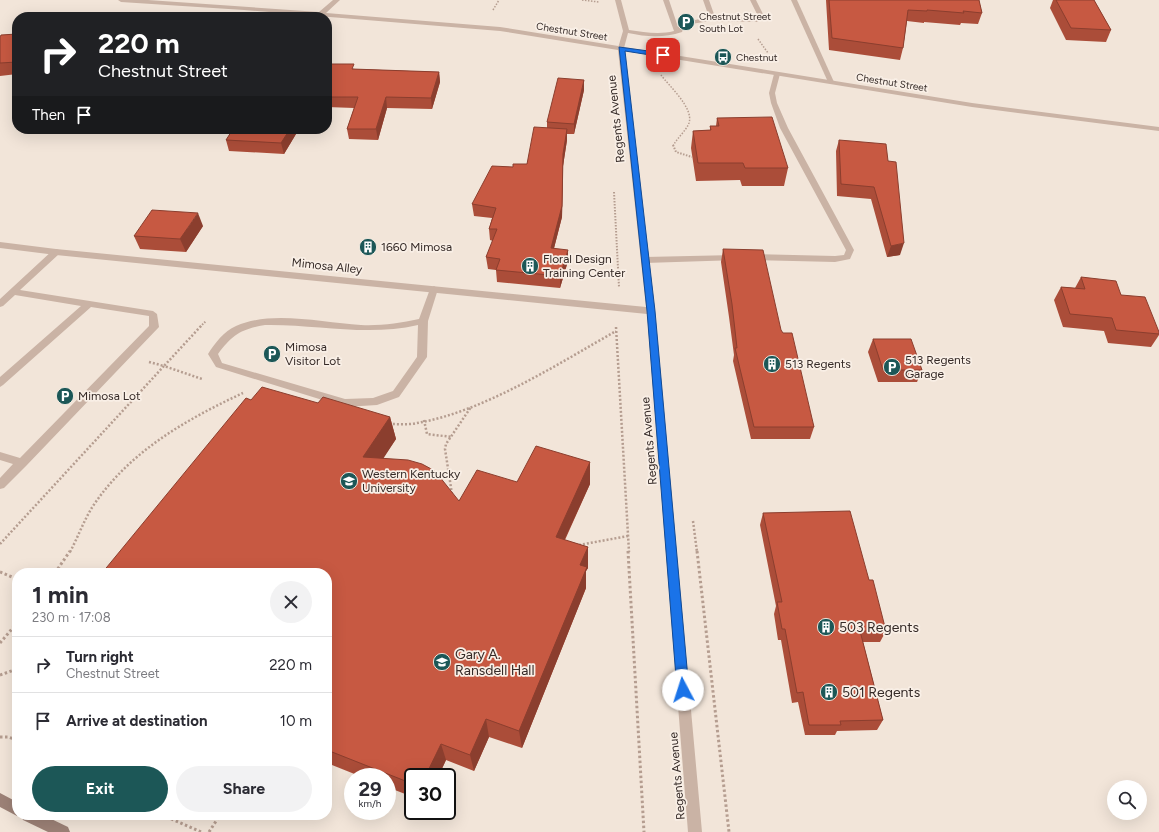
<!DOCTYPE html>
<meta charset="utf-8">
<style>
body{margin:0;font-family:Figtree,sans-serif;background:#f2f2f3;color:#2b2b33;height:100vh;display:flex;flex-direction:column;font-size:15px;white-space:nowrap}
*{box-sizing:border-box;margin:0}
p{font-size:13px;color:#7c7c81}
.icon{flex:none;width:22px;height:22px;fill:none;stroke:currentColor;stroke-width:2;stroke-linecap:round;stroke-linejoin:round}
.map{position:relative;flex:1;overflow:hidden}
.panel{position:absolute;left:12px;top:568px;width:320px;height:252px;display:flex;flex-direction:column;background:#fff;border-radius:16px;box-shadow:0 4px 16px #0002}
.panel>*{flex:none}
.banner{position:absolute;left:12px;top:12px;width:320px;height:122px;border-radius:16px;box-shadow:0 4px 16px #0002;background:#202124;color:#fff;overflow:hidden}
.tools{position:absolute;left:1107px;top:780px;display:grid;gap:8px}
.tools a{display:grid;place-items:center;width:40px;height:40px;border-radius:50%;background:#fff;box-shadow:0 4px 16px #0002;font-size:20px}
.speed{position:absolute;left:344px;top:768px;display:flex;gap:8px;font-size:20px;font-weight:700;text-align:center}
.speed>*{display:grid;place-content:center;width:52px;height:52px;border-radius:50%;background:#fff;box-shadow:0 4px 16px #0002;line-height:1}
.speed small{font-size:10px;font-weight:400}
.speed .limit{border:2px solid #111;border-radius:6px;background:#fff;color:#111}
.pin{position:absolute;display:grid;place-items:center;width:34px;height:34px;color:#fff;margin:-17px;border-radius:8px;box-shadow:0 2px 6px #0006}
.me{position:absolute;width:44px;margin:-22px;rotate:355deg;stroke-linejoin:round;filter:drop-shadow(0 0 3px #0008)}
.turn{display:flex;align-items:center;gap:14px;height:84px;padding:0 20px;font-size:18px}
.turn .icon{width:52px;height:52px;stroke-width:2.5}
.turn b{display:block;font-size:28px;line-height:34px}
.then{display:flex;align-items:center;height:38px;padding:0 20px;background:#0003;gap:8px;font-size:15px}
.round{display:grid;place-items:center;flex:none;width:42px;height:42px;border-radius:21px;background:#f2f2f3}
.overview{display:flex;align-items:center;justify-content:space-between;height:68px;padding:0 20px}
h1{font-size:24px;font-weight:700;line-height:30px}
.action{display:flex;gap:8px;margin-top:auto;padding:8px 20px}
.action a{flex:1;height:46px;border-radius:24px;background:#1c5757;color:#fff;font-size:16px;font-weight:700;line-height:46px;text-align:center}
.action a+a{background:#f2f2f3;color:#2b2b33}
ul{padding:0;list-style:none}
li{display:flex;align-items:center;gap:12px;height:56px;padding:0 20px;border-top:1px solid #e1e1e2}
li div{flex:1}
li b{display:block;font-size:15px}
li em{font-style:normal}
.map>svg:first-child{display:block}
</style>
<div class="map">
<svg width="1159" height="832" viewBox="0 0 1159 832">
<rect width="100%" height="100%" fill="#f2e5d9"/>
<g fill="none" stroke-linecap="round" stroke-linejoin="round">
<g stroke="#b59d90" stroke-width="1.5" stroke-dasharray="1.5 1.5" stroke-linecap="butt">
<path d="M582 0 599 2"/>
<path d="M493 10 499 0"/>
<path d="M758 39 768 53"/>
<path d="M661 75C669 86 694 108 689 123 686 131 677 138 673 146"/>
</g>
<g stroke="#b59d90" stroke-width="2" stroke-dasharray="1.5 1.5" stroke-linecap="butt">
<path d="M673 145 676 152 692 157"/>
<path d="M614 192 619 287"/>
<path d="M200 327 206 321"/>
</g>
<g stroke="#b59d90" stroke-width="2.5" stroke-dasharray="2 2" stroke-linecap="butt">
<path d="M616 327 629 552"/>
<path d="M149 362 164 366 201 326"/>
<path d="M424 420 427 434 452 437"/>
<path d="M389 424C398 424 408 425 417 423 483 412 558 364 616 331"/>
<path d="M452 494 445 449 446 444 471 407"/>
<path d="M693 521 697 552"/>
<path d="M0 544 164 366 202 379"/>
<path d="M579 545 628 536"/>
<path d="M70 552C78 537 84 520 93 506 129 452 185 420 243 393"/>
</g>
<g stroke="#b59d90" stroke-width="3" stroke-dasharray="2.5 2.5" stroke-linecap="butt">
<path d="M628 551 644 832"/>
<path d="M697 551 729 832"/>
<path d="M0 572 17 579"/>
<path d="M55 573 70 551"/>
<path d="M0 643 17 623"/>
<path d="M0 675 17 669"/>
<path d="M0 737H8L17 740"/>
<path d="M162 815 201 832"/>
<path d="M209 832 220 815"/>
</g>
<g fill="#cab3a5" fill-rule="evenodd">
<path d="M615 0H621L629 30C644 32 659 35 674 31L663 0H669L678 27 681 23 709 17 703 0H709L715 17 755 18 757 14 750 0H756L763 14 759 21 757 22 710 21 685 25 682 32C664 38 647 37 628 33L624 48 621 50 618 48 623 31Z"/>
<path d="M791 0H797L834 82 833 83 828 82Z"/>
<path d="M777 72 780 74 775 93 777 103 788 128 854 250 850 259 835 262 751 260 747 257 751 254 835 256 844 255 846 250 780 128 771 103 769 93 774 74Z"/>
<path d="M56 249 59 250 60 252 59 254 20 290 153 311 157 314 159 327 26 466 4 488 0 489V478L13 464 0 460V452L20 458 149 326V316L91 307 3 385 0 387V377L81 306 15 295 3 306 0 307V299L53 250Z"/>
<path d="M735 255 738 256 739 258 738 260 645 263 641 260 645 257Z"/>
<path d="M434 286 438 289 428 321 427 357 399 397 377 405 345 407 216 367 208 354C215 343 224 331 236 326 272 310 323 323 361 325 380 326 400 323 419 319L430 289ZM265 325C316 324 367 337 418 325L417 357 393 391 373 398 345 399 222 363 218 354C232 335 241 329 265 325Z"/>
</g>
<path fill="#cab3a5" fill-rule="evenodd" d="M118 0H148L319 12 333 0H340L326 13 500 27 972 103 1159 127V131L972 107 625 51 655 311 702 832H688L647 314 56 255 0 248V242L56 249 646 307 618 50 500 31 244 10 121 2Z"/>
<g fill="#9d8277" fill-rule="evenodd">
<path d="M0 793 17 802V815H19L17 816 0 807Z"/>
<path d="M21 815H43L68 827 70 832H48L23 820Z"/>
</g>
</g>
<g fill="#ab4d39">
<path d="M826 0H979L982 13 978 24 961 23 960 25 924 22V23L907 21 903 48 900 60 829 50Z"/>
<path d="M1053 0H1094L1111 30 1106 42 1066 40 1050 8Z"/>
<path d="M17 34V74L0 76V37Z"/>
<path d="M327 64 355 69 439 72 440 82 432 109 387 108 378 140 349 139 347 129 354 108 327 107Z"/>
<path d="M584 80V90L574 134H567V140L563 166 562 217 554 248 568 261 560 288 497 282 496 270 488 269 486 257 493 241 490 240 489 229 492 218 474 216 472 204 513 167 527 164 547 128V122Z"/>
<path d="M717 118 788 168 784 186H742L740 180 696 181 691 148 693 131 710 130V126H716Z"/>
<path d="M299 129 284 154 229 151 226 140Z"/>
<path d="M839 140 888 161 900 255 887 257 871 199 837 196 836 151Z"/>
<path d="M203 226 186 252 140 249 134 236Z"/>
<path d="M723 249 814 427 810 439H751L733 361 734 355 729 317 721 262Z"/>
<path d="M1081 277 1121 295 1159 332V335L1151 347 1108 343 1104 331 1063 327 1054 300 1061 287 1075 288Z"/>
<path d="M873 339 922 370 917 382H878L868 352Z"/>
<path d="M251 400 318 403 390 417 396 439 383 458 459 501 517 482 590 462V484L565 540 588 547V568L586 571V588L522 748 489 737 474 771 446 760 438 777H413V797L387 787V777H362L332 765 327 773V573Z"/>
<path d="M763 513 869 580 886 631 880 642H863L883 720 877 730 837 731 835 735H805L798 702 792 703 781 640H778L774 614 776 606 760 525Z"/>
</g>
<g fill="#8b3e2e">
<path d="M439 72 440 82 432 109 431 98Z"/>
<path d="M584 80V90L574 134V124Z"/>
<path d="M386 97 387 108 378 140 376 129Z"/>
<path d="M290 129H299L284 154 281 143Z"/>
<path d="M567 129V140L563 166 562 217 551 260V248L563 154Z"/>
<path d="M198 213 203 226 186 252 180 239Z"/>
<path d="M904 243 900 255 887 257 891 246Z"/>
<path d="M568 250V261L560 288V276Z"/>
<path d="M390 417 396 439 370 479 363 457Z"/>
<path d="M590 462V484L556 558V537Z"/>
<path d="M588 547V568L586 571V588L522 748 519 731 580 565Z"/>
<path d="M486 719 489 737 474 771 470 755Z"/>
<path d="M441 744 446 760 438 777H425Z"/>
<path d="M327 757 332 765 327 773Z"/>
</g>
<g fill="#c75942" stroke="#8b3e2e">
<path d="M829 0H979L982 13 963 11 964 13 927 10V11L908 10 903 48 832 38Z"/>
<path d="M1056 0H1094L1111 30 1071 28Z"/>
<path d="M17 34V62L0 63V37L1 35Z"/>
<path d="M327 64H354L352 69 439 72 431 98 386 97 376 129H347L358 97H327Z"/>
<path d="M558 78 584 80 574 124 547 122Z"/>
<path d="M772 117 788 168H745L743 163H698L693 131 711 130 710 126H719L717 118Z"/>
<path d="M534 127 567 129 563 154 562 206 551 248 568 250 560 276 496 270 500 259 486 257 497 229H489L496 208 472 204 492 166 513 167V164H527Z"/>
<path d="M233 129H290L281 143 226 140Z"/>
<path d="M839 140 886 144 888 161 896 162 904 243 891 246 874 187 841 184Z"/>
<path d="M152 210 198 213 180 239 134 236Z"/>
<path d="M723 249 763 250 781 330 783 333H792L814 427H754L735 348H737L732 304Z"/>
<path d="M1081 277 1116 281 1121 295 1145 297 1159 332V334L1116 330 1112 318 1070 314 1061 287 1085 289Z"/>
<path d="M873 339H911L922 370H883Z"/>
<path d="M262 387 318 403 323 397 390 417 363 457 408 460 422 464 435 471 459 501 477 470 517 482 536 446 590 462 556 537 588 547 580 565 587 567 519 731 486 719 470 755 441 744 425 777H413V784L327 750V573H102L246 398 251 400Z"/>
<path d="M850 511 869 580H873L886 631H860L883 720 840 721 841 725H809L803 692 797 693 785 629H782L777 602H782L763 513Z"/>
</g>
<path fill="#1a73e8" stroke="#114b97" d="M619 47 663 53 666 55 663 57 625 51 655 311 689 690 687 694 683 695 679 694 677 690 647 311Z"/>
<defs>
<symbol id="parking-disc" viewBox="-11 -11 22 22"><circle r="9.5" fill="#1c5757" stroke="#f9efe6"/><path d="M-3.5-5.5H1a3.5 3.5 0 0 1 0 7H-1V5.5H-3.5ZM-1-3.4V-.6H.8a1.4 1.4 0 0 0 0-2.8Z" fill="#fff"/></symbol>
<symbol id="bus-disc" viewBox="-11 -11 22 22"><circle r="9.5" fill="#1c5757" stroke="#f9efe6"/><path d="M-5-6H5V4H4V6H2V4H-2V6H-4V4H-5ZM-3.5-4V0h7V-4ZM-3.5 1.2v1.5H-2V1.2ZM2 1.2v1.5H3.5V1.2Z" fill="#fff"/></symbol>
<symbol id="building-disc" viewBox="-11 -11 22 22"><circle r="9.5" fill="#1c5757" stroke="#f9efe6"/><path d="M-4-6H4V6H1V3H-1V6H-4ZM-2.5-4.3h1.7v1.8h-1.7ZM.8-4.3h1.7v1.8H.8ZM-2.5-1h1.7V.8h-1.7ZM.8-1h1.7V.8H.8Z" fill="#fff"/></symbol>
<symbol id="university-disc" viewBox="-11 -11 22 22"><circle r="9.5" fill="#1c5757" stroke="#f9efe6"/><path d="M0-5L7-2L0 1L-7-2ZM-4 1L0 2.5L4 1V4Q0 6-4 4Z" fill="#fff"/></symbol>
</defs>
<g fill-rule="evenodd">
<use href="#parking-disc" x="676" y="12" width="20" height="20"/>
<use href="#bus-disc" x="713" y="47" width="20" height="20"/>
<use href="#building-disc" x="358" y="237" width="20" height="20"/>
<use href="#building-disc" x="520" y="256" width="20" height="20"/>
<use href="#parking-disc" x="262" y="344" width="20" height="20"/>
<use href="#building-disc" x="762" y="354" width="20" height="20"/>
<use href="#parking-disc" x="882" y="357" width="20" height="20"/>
<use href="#parking-disc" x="55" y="386" width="20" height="20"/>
<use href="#university-disc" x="339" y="471" width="20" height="20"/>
<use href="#building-disc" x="816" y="617" width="20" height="20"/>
<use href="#university-disc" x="432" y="652" width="20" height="20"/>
<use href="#building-disc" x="819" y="682" width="20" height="20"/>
</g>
<g text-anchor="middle" stroke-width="3.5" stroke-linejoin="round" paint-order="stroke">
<g font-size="10" fill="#352a27" stroke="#f9efe6" text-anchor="start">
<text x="699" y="20">Chestnut Street<tspan x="699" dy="12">South Lot</tspan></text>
<text x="736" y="61">Chestnut</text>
</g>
<g font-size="10" fill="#352a27" stroke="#f9efe6">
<text transform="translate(572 31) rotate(9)" y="4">Chestnut Street</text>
<text transform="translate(892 82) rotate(9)" y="4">Chestnut Street</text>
</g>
<g font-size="12" fill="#352a27" stroke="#f9efe6">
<text transform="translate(616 119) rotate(-96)" y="4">Regents Avenue</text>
<text transform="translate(327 266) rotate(6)" y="4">Mimosa Alley</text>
<text transform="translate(649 441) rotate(-95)" y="4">Regents Avenue</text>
<text transform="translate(677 776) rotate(-95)" y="4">Regents Avenue</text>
</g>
<g font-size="12" fill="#352a27" stroke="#f9efe6" text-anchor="start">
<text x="381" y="251">1660 Mimosa</text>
<text x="543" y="263">Floral Design<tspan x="543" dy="14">Training Center</tspan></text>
<text x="285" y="351">Mimosa<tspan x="285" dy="14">Visitor Lot</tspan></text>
<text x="905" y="364">513 Regents<tspan x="905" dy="14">Garage</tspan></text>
<text x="785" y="368">513 Regents</text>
<text x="78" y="400">Mimosa Lot</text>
<text x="362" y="478">Western Kentucky<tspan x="362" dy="14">University</tspan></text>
</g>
<g font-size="14" fill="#352a27" stroke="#f9efe6" text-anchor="start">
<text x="839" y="632">503 Regents</text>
<text x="455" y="659">Gary A.<tspan x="455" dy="16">Ransdell Hall</tspan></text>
<text x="842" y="697">501 Regents</text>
</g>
</g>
</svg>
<div class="tools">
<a><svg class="icon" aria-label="search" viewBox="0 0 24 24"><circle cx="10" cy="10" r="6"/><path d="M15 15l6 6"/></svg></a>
</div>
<div class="speed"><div>29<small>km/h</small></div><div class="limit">30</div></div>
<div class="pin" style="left:663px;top:55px;background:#d93025"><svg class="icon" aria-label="arrive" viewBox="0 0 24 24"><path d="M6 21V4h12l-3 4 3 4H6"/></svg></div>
<svg class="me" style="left:683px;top:690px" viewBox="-20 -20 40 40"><circle r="19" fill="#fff"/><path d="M0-13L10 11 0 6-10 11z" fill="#1a73e8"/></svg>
<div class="banner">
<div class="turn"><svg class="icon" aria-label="right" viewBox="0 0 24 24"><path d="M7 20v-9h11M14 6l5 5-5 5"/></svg><div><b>220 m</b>Chestnut Street</div></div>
<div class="then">Then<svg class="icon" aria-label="arrive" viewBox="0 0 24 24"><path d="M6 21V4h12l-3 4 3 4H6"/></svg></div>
</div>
<section class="panel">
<div class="overview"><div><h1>1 min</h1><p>230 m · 17:08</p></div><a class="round"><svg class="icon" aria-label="close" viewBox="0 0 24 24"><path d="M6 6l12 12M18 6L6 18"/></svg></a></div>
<ul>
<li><svg class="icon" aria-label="right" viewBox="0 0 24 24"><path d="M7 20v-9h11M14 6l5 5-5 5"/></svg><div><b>Turn right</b><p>Chestnut Street</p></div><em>220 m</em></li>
<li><svg class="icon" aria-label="arrive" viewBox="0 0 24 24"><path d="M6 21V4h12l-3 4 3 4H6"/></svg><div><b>Arrive at destination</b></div><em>10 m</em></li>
</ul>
<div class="action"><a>Exit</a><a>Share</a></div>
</section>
</div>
